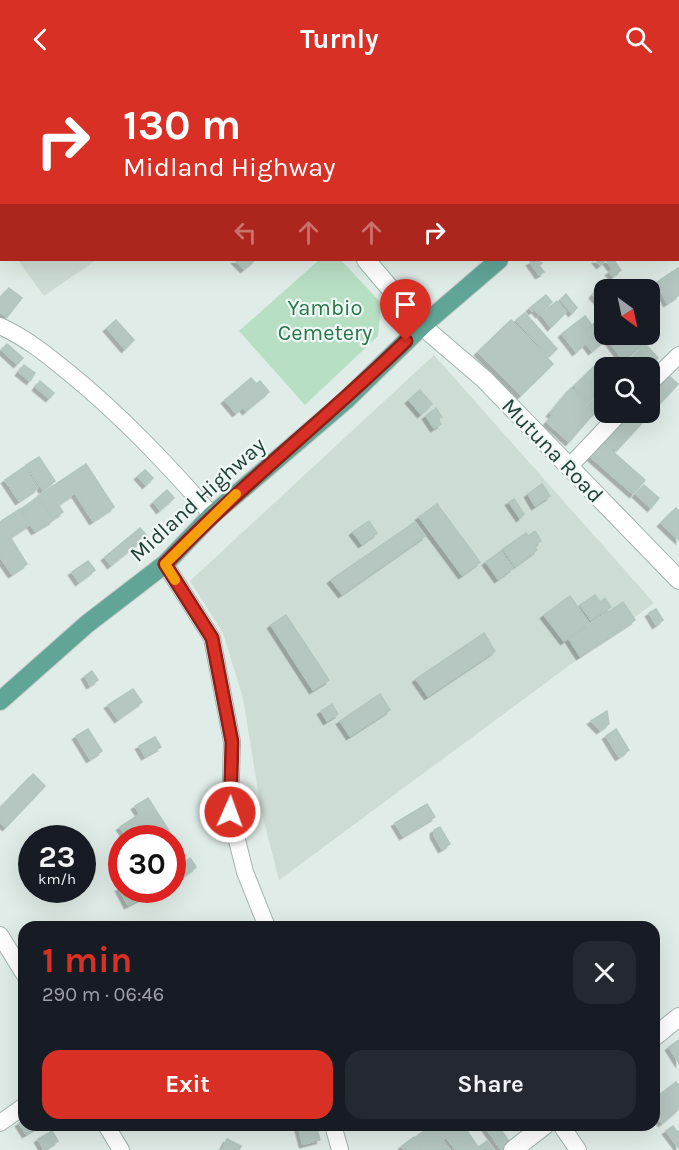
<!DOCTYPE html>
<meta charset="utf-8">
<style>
body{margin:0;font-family:Karla,sans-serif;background:#242831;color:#f1f3f6;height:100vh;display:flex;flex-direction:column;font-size:22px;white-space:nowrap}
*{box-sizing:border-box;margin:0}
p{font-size:20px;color:#9ea1a6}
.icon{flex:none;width:33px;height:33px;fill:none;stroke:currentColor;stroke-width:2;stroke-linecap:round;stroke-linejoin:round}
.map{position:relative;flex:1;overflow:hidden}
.drawer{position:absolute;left:18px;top:843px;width:642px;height:210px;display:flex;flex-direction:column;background:#171b24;border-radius:18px;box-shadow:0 6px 24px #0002}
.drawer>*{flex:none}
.guide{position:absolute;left:0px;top:0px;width:680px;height:183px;box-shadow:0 6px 24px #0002;background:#d93025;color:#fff;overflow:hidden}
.needle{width:39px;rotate:147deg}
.buttons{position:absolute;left:594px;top:201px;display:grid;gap:12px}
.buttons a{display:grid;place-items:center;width:66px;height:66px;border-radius:12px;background:#171b24;box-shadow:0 6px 24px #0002;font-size:30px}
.speed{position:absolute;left:18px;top:747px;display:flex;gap:12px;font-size:30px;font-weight:700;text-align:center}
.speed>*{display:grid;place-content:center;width:78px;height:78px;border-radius:50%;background:#171b24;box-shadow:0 6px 24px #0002;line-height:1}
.speed small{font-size:15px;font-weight:400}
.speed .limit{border:9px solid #d22;background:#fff;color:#111}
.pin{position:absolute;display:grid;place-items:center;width:51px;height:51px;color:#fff;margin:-62px -26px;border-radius:50% 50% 50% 0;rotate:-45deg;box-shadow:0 0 6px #0007}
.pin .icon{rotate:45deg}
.me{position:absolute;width:66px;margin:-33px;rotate:2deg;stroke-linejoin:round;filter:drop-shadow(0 0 4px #0008)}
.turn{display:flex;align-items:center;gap:21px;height:126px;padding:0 24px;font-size:27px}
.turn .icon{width:78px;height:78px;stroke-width:2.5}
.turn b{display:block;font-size:42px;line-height:51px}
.lanes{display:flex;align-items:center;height:57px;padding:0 24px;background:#0003;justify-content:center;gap:30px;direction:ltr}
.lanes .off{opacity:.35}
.round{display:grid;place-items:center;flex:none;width:63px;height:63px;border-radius:18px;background:#242831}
.summary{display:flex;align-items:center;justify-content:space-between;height:102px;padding:0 24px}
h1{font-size:36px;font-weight:700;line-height:45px;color:#d93025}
.cta{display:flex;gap:12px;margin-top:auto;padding:12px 24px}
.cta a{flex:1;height:69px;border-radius:18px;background:#d93025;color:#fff;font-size:24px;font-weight:700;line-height:69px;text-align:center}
.cta a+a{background:#242831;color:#f1f3f6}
header{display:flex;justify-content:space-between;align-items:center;height:78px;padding:0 24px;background:#d93025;color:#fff;font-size:27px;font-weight:700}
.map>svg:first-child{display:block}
</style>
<header><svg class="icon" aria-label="back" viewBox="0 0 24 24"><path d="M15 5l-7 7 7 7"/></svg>Turnly<svg class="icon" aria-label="search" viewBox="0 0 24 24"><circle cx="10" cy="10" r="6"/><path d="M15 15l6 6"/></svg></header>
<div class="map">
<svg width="679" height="1072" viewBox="0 0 679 1072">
<defs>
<filter id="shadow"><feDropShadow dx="-3.5" dy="3.5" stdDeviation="0" flood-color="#0004"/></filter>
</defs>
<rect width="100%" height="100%" fill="#e0ece7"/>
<g fill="#cedcd6">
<path d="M18 182H96L44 218Z"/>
<path d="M434 277 654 525 279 802 261 732 243 620 223 555 190 503Z"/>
</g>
<path fill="#b7dfc4" d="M319 182H341L381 225 378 258 305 327 239 253Z"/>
<g fill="#b5c7c0" stroke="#b2c6bf" stroke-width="1.5" filter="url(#shadow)">
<path d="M235 182H255L244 191Z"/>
<path d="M535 182 542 185 539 187 544 194 539 197 530 184Z"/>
<path d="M596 182H614L621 192 613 198 609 194 613 191 606 182 600 187Z"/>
<path d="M678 190 679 217 667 225 657 204Z"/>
<path d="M602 205 605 212 604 229 593 217Z"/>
<path d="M9 210 22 220 7 239 0 234V220Z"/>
<path d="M566 216 577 230 572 235 561 222Z"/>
<path d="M546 217 552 224 539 236 535 231 532 233 530 230Z"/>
<path d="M557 223 566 234 551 249 541 236Z"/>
<path d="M525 235 557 271 549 278 516 242Z"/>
<path d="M585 238 604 263 592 273 586 265 576 274 562 256Z"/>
<path d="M604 238V256H615L608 262 595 244Z"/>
<path d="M116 242 134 262 125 271 107 250Z"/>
<path d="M511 242 553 286 521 317 478 274Z"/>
<path d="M618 256H645L649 263 623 282 609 263Z"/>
<path d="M7 266 23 280 17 286 2 272Z"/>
<path d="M646 267 658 280 647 290H621Z"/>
<path d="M601 282 608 290H604V309L589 324 574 308Z"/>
<path d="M24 287 35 295 30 303 19 294Z"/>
<path d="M668 297 678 306 616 373 606 364 633 334H650V317Z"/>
<path d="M251 300 256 306 260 303 269 314 246 333 243 329 236 335 225 322Z"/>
<path d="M40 303 54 315 49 320 36 309Z"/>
<path d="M571 310 587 324 585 327 594 335 569 364 547 344 553 337 550 335Z"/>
<path d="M420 312 432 326 421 336 409 322Z"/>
<path d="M604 313V328L595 335 588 327Z"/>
<path d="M436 330 442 339 438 341 441 346 434 350 426 338Z"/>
<path d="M603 365 645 402 633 416 591 379Z"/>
<path d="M39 379 55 403 43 412 26 387Z"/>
<path d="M86 386 114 429 93 443 75 415 58 427 63 434 53 441 38 418Z"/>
<path d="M24 389 38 410 19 423 5 402Z"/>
<path d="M145 392 153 400 146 407 138 398Z"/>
<path d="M542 406 550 418 535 428 528 416Z"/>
<path d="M644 407 659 420 651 430 636 416Z"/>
<path d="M167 412 174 420 160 432 154 424Z"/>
<path d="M38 419 53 442 35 453 21 431Z"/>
<path d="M514 421 524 436 520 440 509 424Z"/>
<path d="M437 426 480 484 462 497 419 439Z"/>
<path d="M676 430 679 433V462L661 445Z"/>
<path d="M20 431 30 446 10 459 27 486 12 496 0 479V444Z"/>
<path d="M369 443 377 455 362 466 353 454Z"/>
<path d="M415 444 425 458 342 516 331 502Z"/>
<path d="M140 450 147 458 111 487 105 479Z"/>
<path d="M535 453 541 463 534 467 537 472 515 488 503 471 526 455 528 458Z"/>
<path d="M501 473 513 490 498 501 486 484Z"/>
<path d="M88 483 95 492 79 504 72 494Z"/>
<path d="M595 517 600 524 605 520 611 529 591 542 580 527Z"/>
<path d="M570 518 589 545 564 563 544 537Z"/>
<path d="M623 524 635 542 580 578 569 561Z"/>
<path d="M656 531 663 542 656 547 649 535Z"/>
<path d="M286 537 329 602 313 612 271 547Z"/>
<path d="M484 555 495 573 428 618 416 601Z"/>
<path d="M92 593 98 602 90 607 85 598Z"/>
<path d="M133 611 142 624 118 641 108 627Z"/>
<path d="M380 616 390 632 350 658 340 643Z"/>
<path d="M332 626 338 636 327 643 321 633Z"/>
<path d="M607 633 609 646 600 652 591 643Z"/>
<path d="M88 651 102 673 90 681 76 658Z"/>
<path d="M616 651 629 672 619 679 606 658Z"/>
<path d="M155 659 161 669 145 678 139 668Z"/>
<path d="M33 696 45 708 6 749 0 744V730Z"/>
<path d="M148 720 175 762 172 763V760H128L120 749 140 736 135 728Z"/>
<path d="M427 726 435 739 403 758 395 745Z"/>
<path d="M440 749 450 766 442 771 434 757V752Z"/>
<path d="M190 780 196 789 179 802 172 793Z"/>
<path d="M122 809V812H157L128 827 119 810Z"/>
<path d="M679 962V985L669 969Z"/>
<path d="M676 1004 679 1008V1031L662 1045 654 1035V1021Z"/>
<path d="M24 1042V1047H35L37 1049 26 1056 19 1045Z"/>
<path d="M298 1047H316L320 1062 303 1066Z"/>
<path d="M432 1047H463L478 1069 487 1063 494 1072H456L446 1059 442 1062 450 1072H426L416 1059Z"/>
<path d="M484 1047H498L510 1065 501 1071Z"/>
<path d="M673 1048 677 1054 679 1053V1070L666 1053Z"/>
<path d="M52 1053 58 1063 44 1072 38 1061Z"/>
<path d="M414 1059 423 1072H405L402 1068Z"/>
<path d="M227 1061 241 1068 239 1072H222Z"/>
</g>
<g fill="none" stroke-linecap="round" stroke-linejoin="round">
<defs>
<g id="minor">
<path d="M0 248C26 260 46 276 68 294 121 337 167 386 212 437"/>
<path d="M650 305 679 277"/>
<path d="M569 389 621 334"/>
<path d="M165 486 212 560 232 664 230 734 245 794 267 849"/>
<path d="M0 857 24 896"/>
<path d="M0 1045 24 1028"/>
<path d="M106 1047 121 1072"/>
<path d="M333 1047 340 1072"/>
<path d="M561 1047 578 1072"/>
</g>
<g id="tertiary">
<path d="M46 2 48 0"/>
<path d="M0 34 2 33"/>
<path d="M422 248 484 301 679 502"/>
<path d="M654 959 679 939"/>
<path d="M513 1072 545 1047"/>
</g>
<g id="secondary">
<path d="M222 0 223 2"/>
<path d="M366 182 422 248"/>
</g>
<g id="primary">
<path d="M678 19 679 18"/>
<path d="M0 623 87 546 165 486 212 437 345 323 422 248 499 182"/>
</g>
</defs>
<use href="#minor" stroke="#a2b4af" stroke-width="18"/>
<use href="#tertiary" stroke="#a2b4af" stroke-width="20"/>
<use href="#secondary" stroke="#9db9b0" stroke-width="20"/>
<use href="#primary" stroke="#c0c9c7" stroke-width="20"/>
<use href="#minor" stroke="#fff" stroke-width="16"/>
<use href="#tertiary" stroke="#fff" stroke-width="18"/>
<use href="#secondary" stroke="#fff" stroke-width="18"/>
<use href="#primary" stroke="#61a597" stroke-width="18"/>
</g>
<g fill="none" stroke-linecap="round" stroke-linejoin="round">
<defs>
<path id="route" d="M230 734 232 664 212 560 165 486C241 407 328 339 406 263"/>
</defs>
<use href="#route" stroke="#8d1f18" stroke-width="15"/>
<use href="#route" stroke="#d93025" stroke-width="10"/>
<path stroke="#f59e0b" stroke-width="10" d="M175 502 165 486 236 416"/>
</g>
<g text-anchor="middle" stroke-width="4.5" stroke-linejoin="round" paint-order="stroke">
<g font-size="22" fill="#27774a" stroke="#f0f8f5">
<text x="325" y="237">Yambio<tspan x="325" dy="25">Cemetery</tspan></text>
</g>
<g font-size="22" fill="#1f3e37" stroke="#f0f8f5">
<text transform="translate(553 372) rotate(46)" y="8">Mutuna Road</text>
<text transform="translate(197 421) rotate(-42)" y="8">Midland Highway</text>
</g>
</g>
</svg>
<div class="buttons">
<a><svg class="needle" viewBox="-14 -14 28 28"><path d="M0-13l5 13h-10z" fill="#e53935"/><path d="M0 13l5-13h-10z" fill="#9ea1a6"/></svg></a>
<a><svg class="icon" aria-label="search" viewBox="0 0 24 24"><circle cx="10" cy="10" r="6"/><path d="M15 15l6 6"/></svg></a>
</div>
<div class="speed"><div>23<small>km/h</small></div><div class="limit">30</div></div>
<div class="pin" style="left:406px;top:263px;background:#d93025"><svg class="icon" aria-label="arrive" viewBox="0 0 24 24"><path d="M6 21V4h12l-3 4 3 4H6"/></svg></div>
<svg class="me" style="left:230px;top:734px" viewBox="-20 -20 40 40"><circle r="17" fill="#d93025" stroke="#fff" stroke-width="3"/><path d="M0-11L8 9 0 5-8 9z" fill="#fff"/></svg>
<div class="guide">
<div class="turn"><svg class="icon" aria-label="right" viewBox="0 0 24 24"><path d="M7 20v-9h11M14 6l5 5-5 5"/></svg><div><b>130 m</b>Midland Highway</div></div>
<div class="lanes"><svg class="icon off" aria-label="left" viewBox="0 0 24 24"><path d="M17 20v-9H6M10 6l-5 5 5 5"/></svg><svg class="icon off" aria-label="ahead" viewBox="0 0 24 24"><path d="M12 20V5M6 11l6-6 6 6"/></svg><svg class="icon off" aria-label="ahead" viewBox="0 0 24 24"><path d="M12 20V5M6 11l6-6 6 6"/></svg><svg class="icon" aria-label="right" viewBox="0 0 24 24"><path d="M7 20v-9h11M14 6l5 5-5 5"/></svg></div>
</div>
<section class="drawer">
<div class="summary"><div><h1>1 min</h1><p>290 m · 06:46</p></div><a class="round"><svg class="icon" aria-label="close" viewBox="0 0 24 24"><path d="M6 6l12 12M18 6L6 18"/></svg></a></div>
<div class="cta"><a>Exit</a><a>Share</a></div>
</section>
</div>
